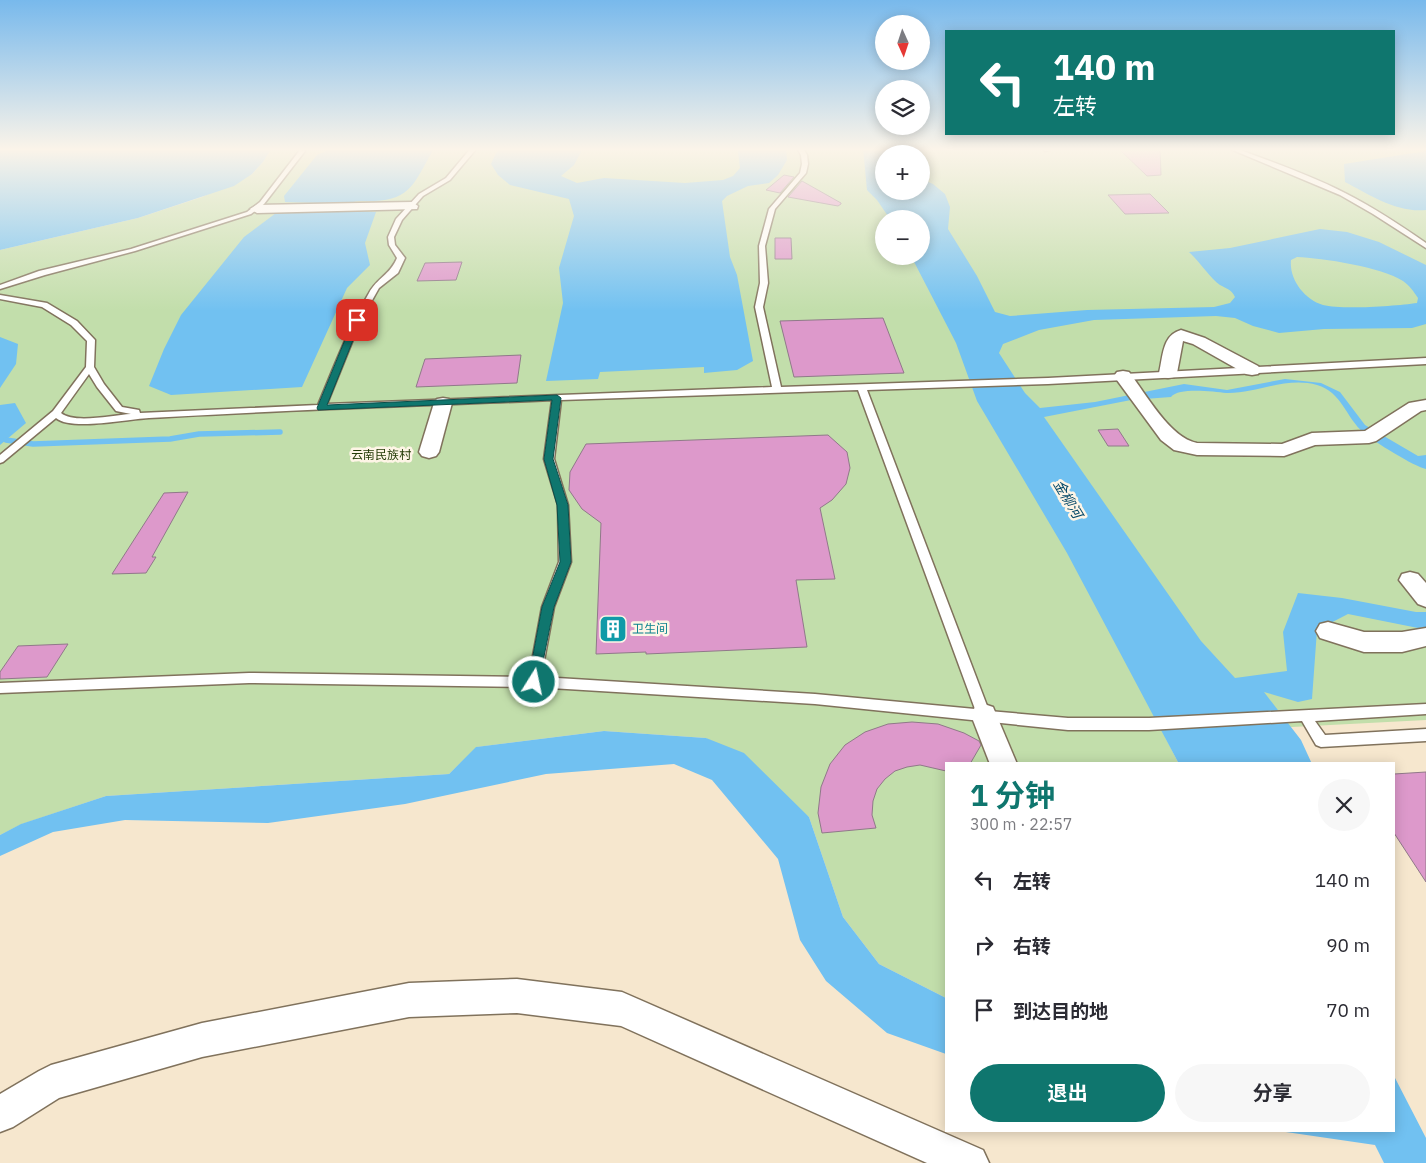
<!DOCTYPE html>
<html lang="zh">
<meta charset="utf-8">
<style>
body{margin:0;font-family:"IBM Plex Sans","Noto Sans SC",sans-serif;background:#f7f7f7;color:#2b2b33;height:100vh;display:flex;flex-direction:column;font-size:19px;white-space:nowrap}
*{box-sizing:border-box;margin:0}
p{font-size:16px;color:#7c7c81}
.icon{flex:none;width:28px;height:28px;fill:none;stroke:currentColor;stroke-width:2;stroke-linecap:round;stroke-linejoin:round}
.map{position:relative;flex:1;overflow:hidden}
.side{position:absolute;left:945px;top:762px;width:450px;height:370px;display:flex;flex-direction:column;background:#fff;border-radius:0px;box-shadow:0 2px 12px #0003}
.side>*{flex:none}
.banner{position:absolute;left:945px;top:30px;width:450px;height:105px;border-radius:0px;box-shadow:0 2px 12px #0003;background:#0f766e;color:#fff;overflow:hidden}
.needle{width:32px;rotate:177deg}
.fabs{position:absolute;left:875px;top:15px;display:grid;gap:10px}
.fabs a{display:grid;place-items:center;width:55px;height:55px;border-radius:50%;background:#fff;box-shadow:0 2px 12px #0003;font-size:25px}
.pin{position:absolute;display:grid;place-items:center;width:42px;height:42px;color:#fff;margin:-21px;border-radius:10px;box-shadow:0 2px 8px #0006}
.me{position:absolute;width:55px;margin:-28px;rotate:10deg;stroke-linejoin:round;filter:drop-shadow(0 0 4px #0008)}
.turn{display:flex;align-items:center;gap:18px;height:105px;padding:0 25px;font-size:22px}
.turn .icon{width:65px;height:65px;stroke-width:2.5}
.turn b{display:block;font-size:35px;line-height:42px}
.round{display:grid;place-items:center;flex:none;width:52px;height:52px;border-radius:26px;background:#f7f7f7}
.headline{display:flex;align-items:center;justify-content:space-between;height:85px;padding:0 25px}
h1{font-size:30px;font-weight:700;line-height:38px;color:#0f766e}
.action{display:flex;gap:10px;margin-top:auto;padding:10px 25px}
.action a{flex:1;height:58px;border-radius:30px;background:#0f766e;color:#fff;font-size:20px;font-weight:700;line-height:58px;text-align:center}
.action a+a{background:#f7f7f7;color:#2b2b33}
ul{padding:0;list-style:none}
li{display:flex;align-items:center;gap:15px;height:65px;padding:0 25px}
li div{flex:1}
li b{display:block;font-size:19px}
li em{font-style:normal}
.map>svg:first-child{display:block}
</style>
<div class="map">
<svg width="1426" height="1163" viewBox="0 0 1426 1163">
<rect width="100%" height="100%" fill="#f6e7ce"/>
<path fill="#c2deab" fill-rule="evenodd" d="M269 148H1426V720L1292 727 1165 737 1179 764H946V998L879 964 843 917 809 817 706 738 604 731 477 747 449 774 106 796 22 824 0 835V250L138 218 202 197 252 174 263 162 270 151ZM884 154H921V191H884ZM884 219H921V256H884Z"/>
<g fill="#71c1f1" fill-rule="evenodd">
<path d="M0 148H269L270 151 263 162 252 174 234 186 138 218 0 250Z"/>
<path d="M332 148H432V152C415 181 411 200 374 201 365 201 355 200 347 204L344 210 376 212 365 243 370 265 347 288 302 387 171 395 149 386 164 349 181 315 244 237 276 213 316 210 321 203 285 202 284 196 317 155Z"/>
<path d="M502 148H583L574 165 561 176 577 183 604 178 685 183 723 180 733 176 740 168 738 151 736 148H786L787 160 778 175 769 183 748 186 727 196 722 201 730 257 737 275 753 361 737 370 704 373V367L600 372 598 379 546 381 563 303 559 268 574 216 569 199 510 185 498 175 491 164 496 153Z"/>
<path d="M863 148H889L892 154H884V191H921V179L933 184 945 194 950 207 948 229 977 276 995 312 1010 316 1087 310 1214 307 1230 303 1235 297C1231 289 1227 289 1220 285 1210 278 1199 261 1189 252L1230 248 1320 229 1347 232 1379 242 1426 265V324L1412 328 1324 329 1279 333 1253 326 1235 318 1216 316 1094 320 1039 330 1003 344 999 353 1025 393 1040 408 1095 402 1184 384 1227 390 1285 379 1321 383 1340 392 1365 425 1418 456 1426 455V469C1415 467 1373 441 1364 433 1346 418 1342 392 1317 385 1286 376 1256 394 1226 393 1214 392 1179 387 1171 397L1131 400 1044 417 1201 641 1235 678 1287 671 1283 632 1298 593 1342 598 1416 612H1426V627L1418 628 1348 614 1317 630 1312 699 1298 702 1264 692 1301 740 1312 764H1179L1067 553 977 401 956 343 911 256H921V219H890L877 200 867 190ZM1297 257C1322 258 1382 267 1403 281 1409 285 1414 292 1418 298L1417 303C1396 306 1342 310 1323 305 1304 299 1289 279 1291 260Z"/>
<path d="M1426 151V210C1397 213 1370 195 1345 182L1344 164Z"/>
<path d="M0 337 18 344 16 364 0 388Z"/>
<path d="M15 403 26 423 0 445V405Z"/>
<path d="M604 731 706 738 744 753 809 817 843 917 879 964 946 998V1054L887 1033 826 981 800 940 778 859 712 780 674 764 546 774 405 804 268 823 125 820 53 832 0 856V835L21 824 106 796 449 774 476 747Z"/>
<path d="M1394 1076 1426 1138V1163H1384L1375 1145 1279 1131H1394Z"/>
</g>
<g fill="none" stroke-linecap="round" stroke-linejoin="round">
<path stroke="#71c1f1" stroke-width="5.5" d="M6 440 33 444 170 439 199 434 280 432"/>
</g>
<g fill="#dd99cb" stroke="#907989">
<path d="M1118 148H1160L1161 175 1147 176Z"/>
<path d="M784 175 794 177 780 193 766 190Z"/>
<path d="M802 181 841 203V204L838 206 788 197Z"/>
<path d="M1150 194 1169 213 1125 214 1108 195Z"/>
<path d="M775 238H791L792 259H775Z"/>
<path d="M462 262 456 280 417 281 425 263Z"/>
<path d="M883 318 904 373 794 377 780 321Z"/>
<path d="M521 355 517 383 416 387 425 359Z"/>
<path d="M1118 429 1129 446H1108L1098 430Z"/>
<path d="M828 435 847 452 850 468 846 484 832 500 820 508 835 579 796 580 807 647 646 654V652L596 654 601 523 582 509 569 490 570 472 586 444Z"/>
<path d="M188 492 152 557H156L146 573 112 574 164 493Z"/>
<path d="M68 644 47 677 0 679V672L18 646Z"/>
<path d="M912 722 938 724 964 733 979 741 981 745 970 764H946V771L920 765 907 767 895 771 885 779 877 789 873 801 872 815 876 828 822 833 818 813 821 787 830 764 845 745 865 732 888 724Z"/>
<path d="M1426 772V882L1394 833V774Z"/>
</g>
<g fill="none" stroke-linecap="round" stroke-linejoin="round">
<defs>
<g id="lane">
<path d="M471 148H477L450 180 423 196 402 220 394 237 395 245 405 258 398 273 379 288 361 320 327 404 772 387 755 307 760 283 759 246 769 209 800 173 802 164 801 155 797 148H803L807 155 808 164 806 173 775 209 765 246 768 283 763 307 781 387 1048 378 1426 358V364L1048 384 867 390 989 711 1068 718H1149L1426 704V714L1315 721 1325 735 1426 729V741L1321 747 1316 745 1302 721 1149 730H1068L815 704 534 687 249 683 0 693V683L249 673 529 677 542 607 559 562 558 505 544 459 552 400C418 406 284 410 149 418 128 419 71 431 56 418L3 462 0 463V455L53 411 86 367 87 341 71 325 42 307 0 299V295L47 303 77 321 95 340 94 367 104 384 122 407 139 410 140 413 318 405C334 367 348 329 369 293 377 278 390 275 397 258L389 245 388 237 396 219 419 194 446 178ZM89 374 97 387 116 411 131 414C113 415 74 424 61 413ZM858 390 975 709 815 694 541 677 554 607 571 562 568 505 554 459 561 400Z"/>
<path d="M1042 148H1048L1050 150 1045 151Z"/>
<path d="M1228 148H1235C1272 162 1310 175 1345 193 1373 207 1400 225 1426 243V248L1373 214 1340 195Z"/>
<path d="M300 150 305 151 264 204 251 214 135 251 45 275 0 289V285L39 271 131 249 247 212 260 202Z"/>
</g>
<g id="street">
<path d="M412 202 418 206 417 209 257 213 250 209 257 205Z"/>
<path d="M1181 330 1205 338 1258 366 1261 370 1258 374 1252 375 1246 374 1193 344 1183 341 1177 373 1174 377 1168 378 1162 377 1159 373C1163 357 1162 335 1181 330Z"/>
<path d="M1123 371 1129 372C1146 394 1170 438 1197 443L1282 444 1312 433 1365 431 1409 403 1426 400V410L1421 411 1376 441 1369 443 1315 445 1284 456 1197 455 1174 450 1161 440 1114 376 1117 372Z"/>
<path d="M443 398 449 399 452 403 439 452 436 456 429 458 422 456 419 452 434 403 437 399Z"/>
<path d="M1410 572 1418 574 1426 583V607L1418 604 1399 580 1402 574Z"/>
<path d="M1328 622 1364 632H1402L1426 628V646L1402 652H1364L1320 638 1316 631 1320 624Z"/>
<path d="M984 704 993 707 1017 764H990L971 715 975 707Z"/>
<path d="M517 979 622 992 983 1150 989 1163H927L621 1026 517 1013 409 1017 202 1057 59 1098 13 1127 0 1132V1094L39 1071 51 1065 202 1023 409 983Z"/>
</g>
</defs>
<use href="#lane" stroke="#80725c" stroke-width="3"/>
<use href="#street" stroke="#80725c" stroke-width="3"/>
<use href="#lane" fill="#fff" fill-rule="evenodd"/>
<use href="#street" fill="#fff" fill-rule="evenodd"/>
</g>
<linearGradient id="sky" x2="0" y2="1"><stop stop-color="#78b9ec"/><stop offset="0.48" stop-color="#fbf4e9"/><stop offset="1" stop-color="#fbf4e9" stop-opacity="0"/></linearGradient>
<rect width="1426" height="311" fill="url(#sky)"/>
<path fill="#0f766e" stroke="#0a4d48" d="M354 318 361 320 327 405 557 395 561 398 553 459 568 505 571 562 554 607 538 686 534 688 530 686 528 682 542 607 560 562 557 505 544 459 552 400 318 410 317 408Z"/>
<defs>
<symbol id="building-square" viewBox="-11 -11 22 22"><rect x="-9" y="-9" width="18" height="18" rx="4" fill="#0f9aa8" stroke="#fef5e6"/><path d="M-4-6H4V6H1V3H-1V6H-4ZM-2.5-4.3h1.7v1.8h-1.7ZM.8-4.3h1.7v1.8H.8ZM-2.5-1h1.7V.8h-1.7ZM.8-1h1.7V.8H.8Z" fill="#fff"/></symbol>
</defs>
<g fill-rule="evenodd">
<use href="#building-square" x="597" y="613" width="32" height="32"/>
</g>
<g text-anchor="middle" stroke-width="5" stroke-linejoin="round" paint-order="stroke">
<g font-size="12" fill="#233a05" stroke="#fef5e6">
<text x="381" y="459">云南民族村</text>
</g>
<g font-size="12" fill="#0d838f" stroke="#fef5e6" text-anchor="start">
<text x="632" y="633">卫生间</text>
</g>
<g font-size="14" font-style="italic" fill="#044868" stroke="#fef5e6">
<text transform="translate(1068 499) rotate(59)" y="5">金柳河</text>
</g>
</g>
</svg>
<div class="fabs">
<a><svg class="needle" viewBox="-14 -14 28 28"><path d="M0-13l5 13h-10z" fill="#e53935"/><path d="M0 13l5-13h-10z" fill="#7c7c81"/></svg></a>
<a><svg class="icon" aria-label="layers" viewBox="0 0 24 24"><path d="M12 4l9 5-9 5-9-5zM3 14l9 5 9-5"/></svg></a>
<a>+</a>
<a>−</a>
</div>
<div class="pin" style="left:357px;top:320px;background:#d93025"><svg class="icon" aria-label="arrive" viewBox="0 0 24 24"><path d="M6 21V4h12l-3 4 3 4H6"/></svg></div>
<svg class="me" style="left:534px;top:682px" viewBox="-20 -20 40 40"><circle r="17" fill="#0f766e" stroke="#fff" stroke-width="3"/><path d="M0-11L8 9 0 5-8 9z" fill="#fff"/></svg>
<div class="banner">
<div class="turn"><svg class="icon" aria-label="left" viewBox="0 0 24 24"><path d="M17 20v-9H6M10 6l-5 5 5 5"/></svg><div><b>140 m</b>左转</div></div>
</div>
<section class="side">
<div class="headline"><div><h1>1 分钟</h1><p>300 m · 22:57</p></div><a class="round"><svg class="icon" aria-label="close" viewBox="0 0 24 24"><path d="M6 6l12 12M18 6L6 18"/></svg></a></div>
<ul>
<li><svg class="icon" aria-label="left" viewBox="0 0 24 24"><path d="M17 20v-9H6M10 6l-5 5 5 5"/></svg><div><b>左转</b></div><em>140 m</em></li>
<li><svg class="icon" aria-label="right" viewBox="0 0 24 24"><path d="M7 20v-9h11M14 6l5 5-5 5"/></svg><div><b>右转</b></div><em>90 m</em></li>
<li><svg class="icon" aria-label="arrive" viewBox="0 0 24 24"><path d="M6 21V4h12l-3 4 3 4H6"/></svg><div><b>到达目的地</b></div><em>70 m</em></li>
</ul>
<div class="action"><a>退出</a><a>分享</a></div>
</section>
</div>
